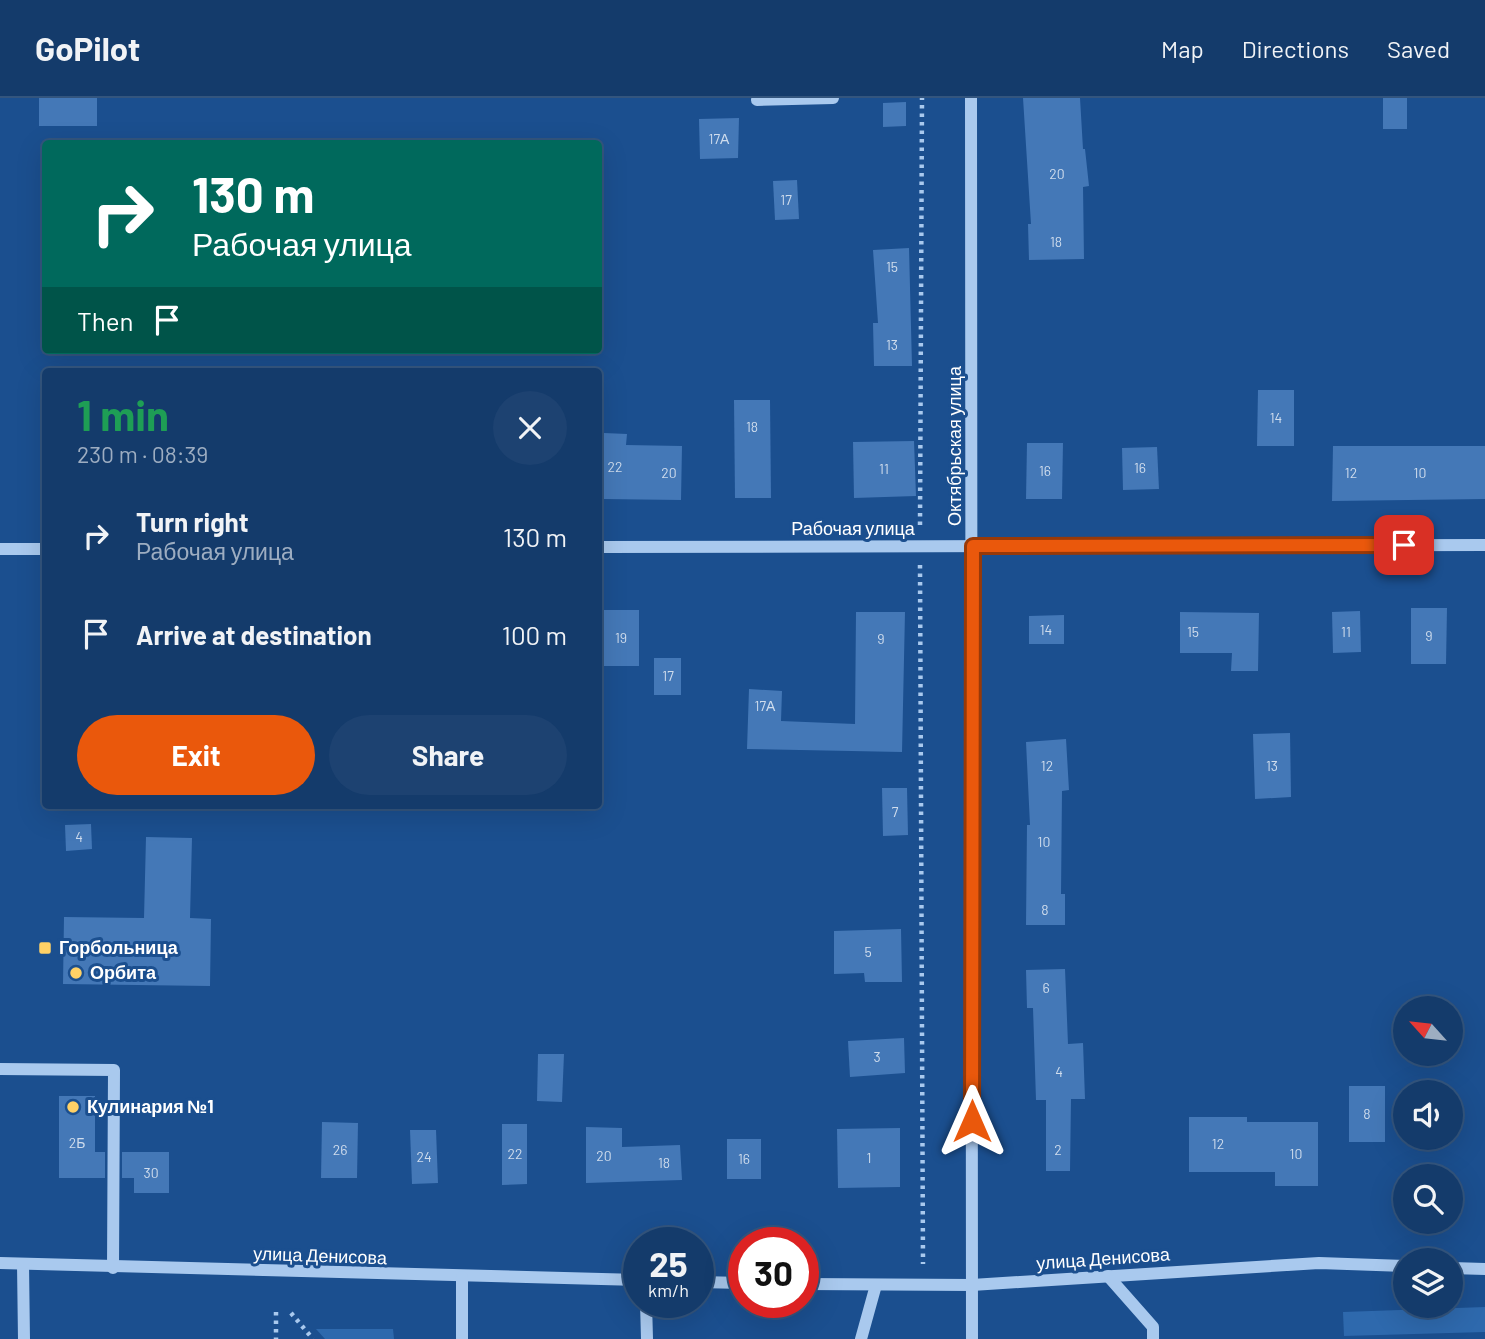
<!DOCTYPE html>
<meta charset="utf-8">
<style>
body{margin:0;font-family:Barlow,sans-serif;background:#1d4271;color:#f1f3f6;height:100vh;display:flex;flex-direction:column;font-size:26px;white-space:nowrap}
*{box-sizing:border-box;margin:0}
p{font-size:23px;color:#9dadc1}
.icon{flex:none;width:38px;height:38px;fill:none;stroke:currentColor;stroke-width:2;stroke-linecap:round;stroke-linejoin:round}
.map{position:relative;flex:1;overflow:hidden}
.details{position:absolute;left:42px;top:270px;width:560px;height:441px;display:flex;flex-direction:column;background:#143b6b;border-radius:7px;box-shadow:0 7px 28px #0002,0 0 0 2px #33557e}
.details>*{flex:none}
.guide{position:absolute;left:42px;top:42px;width:560px;height:214px;border-radius:7px;box-shadow:0 7px 28px #0002,0 0 0 2px #33557e;background:#00695c;color:#fff;overflow:hidden}
.needle{width:46px;rotate:297deg}
.fabs{position:absolute;left:1393px;top:898px;display:grid;gap:14px}
.fabs a{display:grid;place-items:center;width:70px;height:70px;border-radius:50%;background:#143b6b;box-shadow:0 7px 28px #0002,0 0 0 2px #33557e;font-size:35px}
.speed{position:absolute;left:623px;top:1129px;display:flex;gap:14px;font-size:35px;font-weight:700;text-align:center}
.speed>*{display:grid;place-content:center;width:91px;height:91px;border-radius:50%;background:#143b6b;box-shadow:0 7px 28px #0002,0 0 0 2px #33557e;line-height:1}
.speed small{font-size:18px;font-weight:400}
.speed .limit{border:10px solid #d22;background:#fff;color:#111}
.pin{position:absolute;display:grid;place-items:center;width:60px;height:60px;color:#fff;margin:-30px;border-radius:14px;box-shadow:0 4px 10px #0006}
.me{position:absolute;width:77px;margin:-38px;rotate:0deg;stroke-linejoin:round;filter:drop-shadow(0 0 5px #0008)}
.turn{display:flex;align-items:center;gap:24px;height:147px;padding:0 35px;font-size:32px}
.turn .icon{width:91px;height:91px;stroke-width:2.5}
.turn b{display:block;font-size:49px;line-height:60px}
.then{display:flex;align-items:center;height:66px;padding:0 35px;background:#0003;gap:14px;font-size:26px}
.round{display:grid;place-items:center;flex:none;width:74px;height:74px;border-radius:37px;background:#1d4271}
.overview{display:flex;align-items:center;justify-content:space-between;height:119px;padding:0 35px}
h1{font-size:42px;font-weight:700;line-height:52px;color:#1e9e55}
.cta{display:flex;gap:14px;margin-top:auto;padding:14px 35px}
.cta a{flex:1;height:80px;border-radius:42px;background:#ea580c;color:#fff;font-size:28px;font-weight:700;line-height:80px;text-align:center}
.cta a+a{background:#1d4271;color:#f1f3f6}
ul{padding:0;list-style:none}
li{display:flex;align-items:center;gap:21px;height:98px;padding:0 35px}
li div{flex:1}
li b{display:block;font-size:26px}
li em{font-style:normal}
header{display:flex;align-items:center;gap:42px;box-sizing:border-box;height:98px;padding:0 35px;background:#143b6b;border-bottom:2px solid #33557e}
header strong{font-size:33px}
nav{display:flex;gap:38px;margin-inline-start:auto;font-size:24px}
.map>svg:first-child{display:block}
</style>
<header>
<strong>GoPilot</strong>
<nav><a>Map</a><a>Directions</a><a>Saved</a></nav>
</header>
<div class="map">
<svg width="1485" height="1241" viewBox="0 0 1485 1241">
<rect width="100%" height="100%" fill="#1b4f8f"/>
<g fill="#2e69ad">
<path d="M1485 1209V1234L1344 1238 1343 1214Z"/>
<path d="M316 1231H393L394 1241H325Z"/>
</g>
<g fill="#4478b7">
<rect x="39" y="0" width="58" height="28"/>
<path d="M1023 0H1080L1083 51H1085L1089 88 1083 89 1084 161 1029 162 1028 126H1031Z"/>
<rect x="1383" y="0" width="24" height="31"/>
<path d="M906 4V28L883 29V5Z"/>
<path d="M739 20 738 60 700 61 699 21Z"/>
<path d="M797 82 799 121 775 122 773 83Z"/>
<path d="M909 150 912 268H874L873 225H878L873 152Z"/>
<path d="M1258 292H1294V348H1257Z"/>
<path d="M734 302H770L771 400H735Z"/>
<path d="M604 335 627 336 626 347 682 348 681 402 603 401 604 378H598V343H604Z"/>
<path d="M914 343 916 398 854 400 853 344Z"/>
<path d="M1027 345H1063L1062 401H1026Z"/>
<path d="M1333 348H1485V401L1332 403Z"/>
<path d="M1157 349 1159 391 1123 392 1122 350Z"/>
<path d="M1411 510H1447L1446 566H1411Z"/>
<rect x="603" y="512" width="36" height="56"/>
<path d="M1360 513 1361 554 1333 555 1332 514Z"/>
<path d="M856 514H905L902 654 747 651 749 591 782 593 781 623 855 626Z"/>
<path d="M1180 514 1259 515 1258 573H1231L1232 555H1180Z"/>
<path d="M1064 517V546H1029V518Z"/>
<rect x="654" y="560" width="27" height="37"/>
<path d="M1290 635 1291 699 1255 701 1253 636Z"/>
<path d="M1066 641 1069 692 1062 693 1061 796H1065V827H1026L1027 727H1030L1026 644Z"/>
<path d="M882 690H907L908 737 883 738Z"/>
<path d="M91 726 92 751 66 753 65 727Z"/>
<path d="M146 739 192 740 190 820 211 821 210 888 63 886 64 819 144 820Z"/>
<path d="M901 831 902 884H865L864 875 834 876V833Z"/>
<path d="M1065 871 1068 946 1083 945 1085 1001H1071L1070 1073H1046V1002H1036L1033 910H1027L1026 872Z"/>
<path d="M904 940 905 975 850 979 848 943Z"/>
<path d="M538 956H564L562 1004 537 1003Z"/>
<rect x="1349" y="988" width="36" height="56"/>
<path d="M59 998H95V1054H105V1080H59Z"/>
<path d="M1189 1019H1247V1024H1318V1088H1275V1074H1189Z"/>
<path d="M322 1024 358 1025 357 1080H321Z"/>
<path d="M502 1026H527V1086L502 1087Z"/>
<path d="M586 1029 622 1030V1049L680 1047 682 1082 586 1085Z"/>
<path d="M900 1030V1089L838 1090 837 1031Z"/>
<path d="M410 1032H436L438 1085 412 1086Z"/>
<rect x="727" y="1041" width="34" height="40"/>
<path d="M122 1054H169V1095H134V1080H122Z"/>
</g>
<g fill="none" stroke-linecap="round" stroke-linejoin="round">
<g stroke="#a9c9ee" stroke-width="4.5" stroke-dasharray="3.5 5" stroke-linecap="butt">
<path d="M920 427 922 0"/>
<path d="M920 467 923 1166"/>
<path d="M276 1214V1241"/>
<path d="M291 1215 313 1241"/>
</g>
<g stroke="#a9c9ee" stroke-width="12">
<path d="M971 0 972 1241"/>
<path d="M757 2 833 0"/>
<path d="M598 449 1485 447"/>
<path d="M0 451H46"/>
<path d="M0 971 114 972 113 1170"/>
<path d="M0 1165 639 1182"/>
<path d="M23 1166 24 1241"/>
<path d="M1451 1170 1485 1171"/>
<path d="M1108 1178 1153 1229V1241"/>
<path d="M698 1184 744 1185"/>
<path d="M803 1186 972 1187 1319 1165 1405 1168"/>
<path d="M646 1204 647 1241"/>
<path d="M462 1241V1179"/>
<path d="M861 1241 876 1187"/>
</g>
</g>
<g fill="none" stroke-linecap="round" stroke-linejoin="round">
<defs>
<path id="route" d="M972 1023 973 448 1404 447"/>
</defs>
<use href="#route" stroke="#983908" stroke-width="18"/>
<use href="#route" stroke="#ea580c" stroke-width="12"/>
</g>
<g fill="#ffd166" stroke="#1b4f8f" stroke-width="2.5">
<rect x="38" y="843" width="14" height="14" rx="3.5"/>
<circle cx="76" cy="875" r="7"/>
<circle cx="73" cy="1009" r="7"/>
</g>
<g text-anchor="middle" stroke-width="6" stroke-linejoin="round" paint-order="stroke">
<g font-size="14" fill="#d0dded">
<text x="719" y="46">17А</text>
<text x="1057" y="81">20</text>
<text x="786" y="107">17</text>
<text x="1056" y="149">18</text>
<text x="892" y="174">15</text>
<text x="892" y="252">13</text>
<text x="1276" y="325">14</text>
<text x="752" y="334">18</text>
<text x="615" y="374">22</text>
<text x="1140" y="375">16</text>
<text x="884" y="376">11</text>
<text x="1045" y="378">16</text>
<text x="669" y="380">20</text>
<text x="1351" y="380">12</text>
<text x="1420" y="380">10</text>
<text x="1046" y="537">14</text>
<text x="1193" y="539">15</text>
<text x="1346" y="539">11</text>
<text x="1429" y="543">9</text>
<text x="621" y="545">19</text>
<text x="881" y="546">9</text>
<text x="668" y="583">17</text>
<text x="765" y="613">17А</text>
<text x="1047" y="673">12</text>
<text x="1272" y="673">13</text>
<text x="895" y="719">7</text>
<text x="79" y="744">4</text>
<text x="1044" y="749">10</text>
<text x="1045" y="817">8</text>
<text x="868" y="859">5</text>
<text x="1046" y="895">6</text>
<text x="877" y="964">3</text>
<text x="1059" y="979">4</text>
<text x="1367" y="1021">8</text>
<text x="77" y="1050">2Б</text>
<text x="1218" y="1051">12</text>
<text x="340" y="1057">26</text>
<text x="1058" y="1057">2</text>
<text x="515" y="1061">22</text>
<text x="1296" y="1061">10</text>
<text x="604" y="1063">20</text>
<text x="424" y="1064">24</text>
<text x="869" y="1065">1</text>
<text x="744" y="1066">16</text>
<text x="664" y="1070">18</text>
<text x="151" y="1080">30</text>
</g>
<g font-size="18" fill="#fff" stroke="#1b4f8f">
<text transform="translate(955 348) rotate(-90)" y="6">Октябрьская улица</text>
<text x="853" y="437">Рабочая улица</text>
<text transform="translate(320 1158) rotate(2)" y="6">улица Денисова</text>
<text transform="translate(1103 1161) rotate(-4)" y="6">улица Денисова</text>
</g>
<g font-size="18" font-weight="bold" fill="#fff" stroke="#1b4f8f" text-anchor="start">
<text x="59" y="856">Горбольница</text>
<text x="90" y="881">Орбита</text>
<text x="87" y="1015">Кулинария №1</text>
</g>
</g>
</svg>
<div class="fabs">
<a><svg class="needle" viewBox="-14 -14 28 28"><path d="M0-13l5 13h-10z" fill="#e53935"/><path d="M0 13l5-13h-10z" fill="#9dadc1"/></svg></a>
<a><svg class="icon" aria-label="sound" viewBox="0 0 24 24"><path d="M4 9h4l5-4v14l-5-4H4zM17 9q2 3 0 6"/></svg></a>
<a><svg class="icon" aria-label="search" viewBox="0 0 24 24"><circle cx="10" cy="10" r="6"/><path d="M15 15l6 6"/></svg></a>
<a><svg class="icon" aria-label="layers" viewBox="0 0 24 24"><path d="M12 4l9 5-9 5-9-5zM3 14l9 5 9-5"/></svg></a>
</div>
<div class="speed"><div>25<small>km/h</small></div><div class="limit">30</div></div>
<div class="pin" style="left:1404px;top:447px;background:#d93025"><svg class="icon" aria-label="arrive" viewBox="0 0 24 24"><path d="M6 21V4h12l-3 4 3 4H6"/></svg></div>
<svg class="me" style="left:972px;top:1023px" viewBox="-20 -20 40 40"><path d="M0-17L14 15 0 8-14 15z" fill="#ea580c" stroke="#fff" stroke-width="4"/></svg>
<div class="guide">
<div class="turn"><svg class="icon" aria-label="right" viewBox="0 0 24 24"><path d="M7 20v-9h11M14 6l5 5-5 5"/></svg><div><b>130 m</b>Рабочая улица</div></div>
<div class="then">Then<svg class="icon" aria-label="arrive" viewBox="0 0 24 24"><path d="M6 21V4h12l-3 4 3 4H6"/></svg></div>
</div>
<section class="details">
<div class="overview"><div><h1>1 min</h1><p>230 m · 08:39</p></div><a class="round"><svg class="icon" aria-label="close" viewBox="0 0 24 24"><path d="M6 6l12 12M18 6L6 18"/></svg></a></div>
<ul>
<li><svg class="icon" aria-label="right" viewBox="0 0 24 24"><path d="M7 20v-9h11M14 6l5 5-5 5"/></svg><div><b>Turn right</b><p>Рабочая улица</p></div><em>130 m</em></li>
<li><svg class="icon" aria-label="arrive" viewBox="0 0 24 24"><path d="M6 21V4h12l-3 4 3 4H6"/></svg><div><b>Arrive at destination</b></div><em>100 m</em></li>
</ul>
<div class="cta"><a>Exit</a><a>Share</a></div>
</section>
</div>
